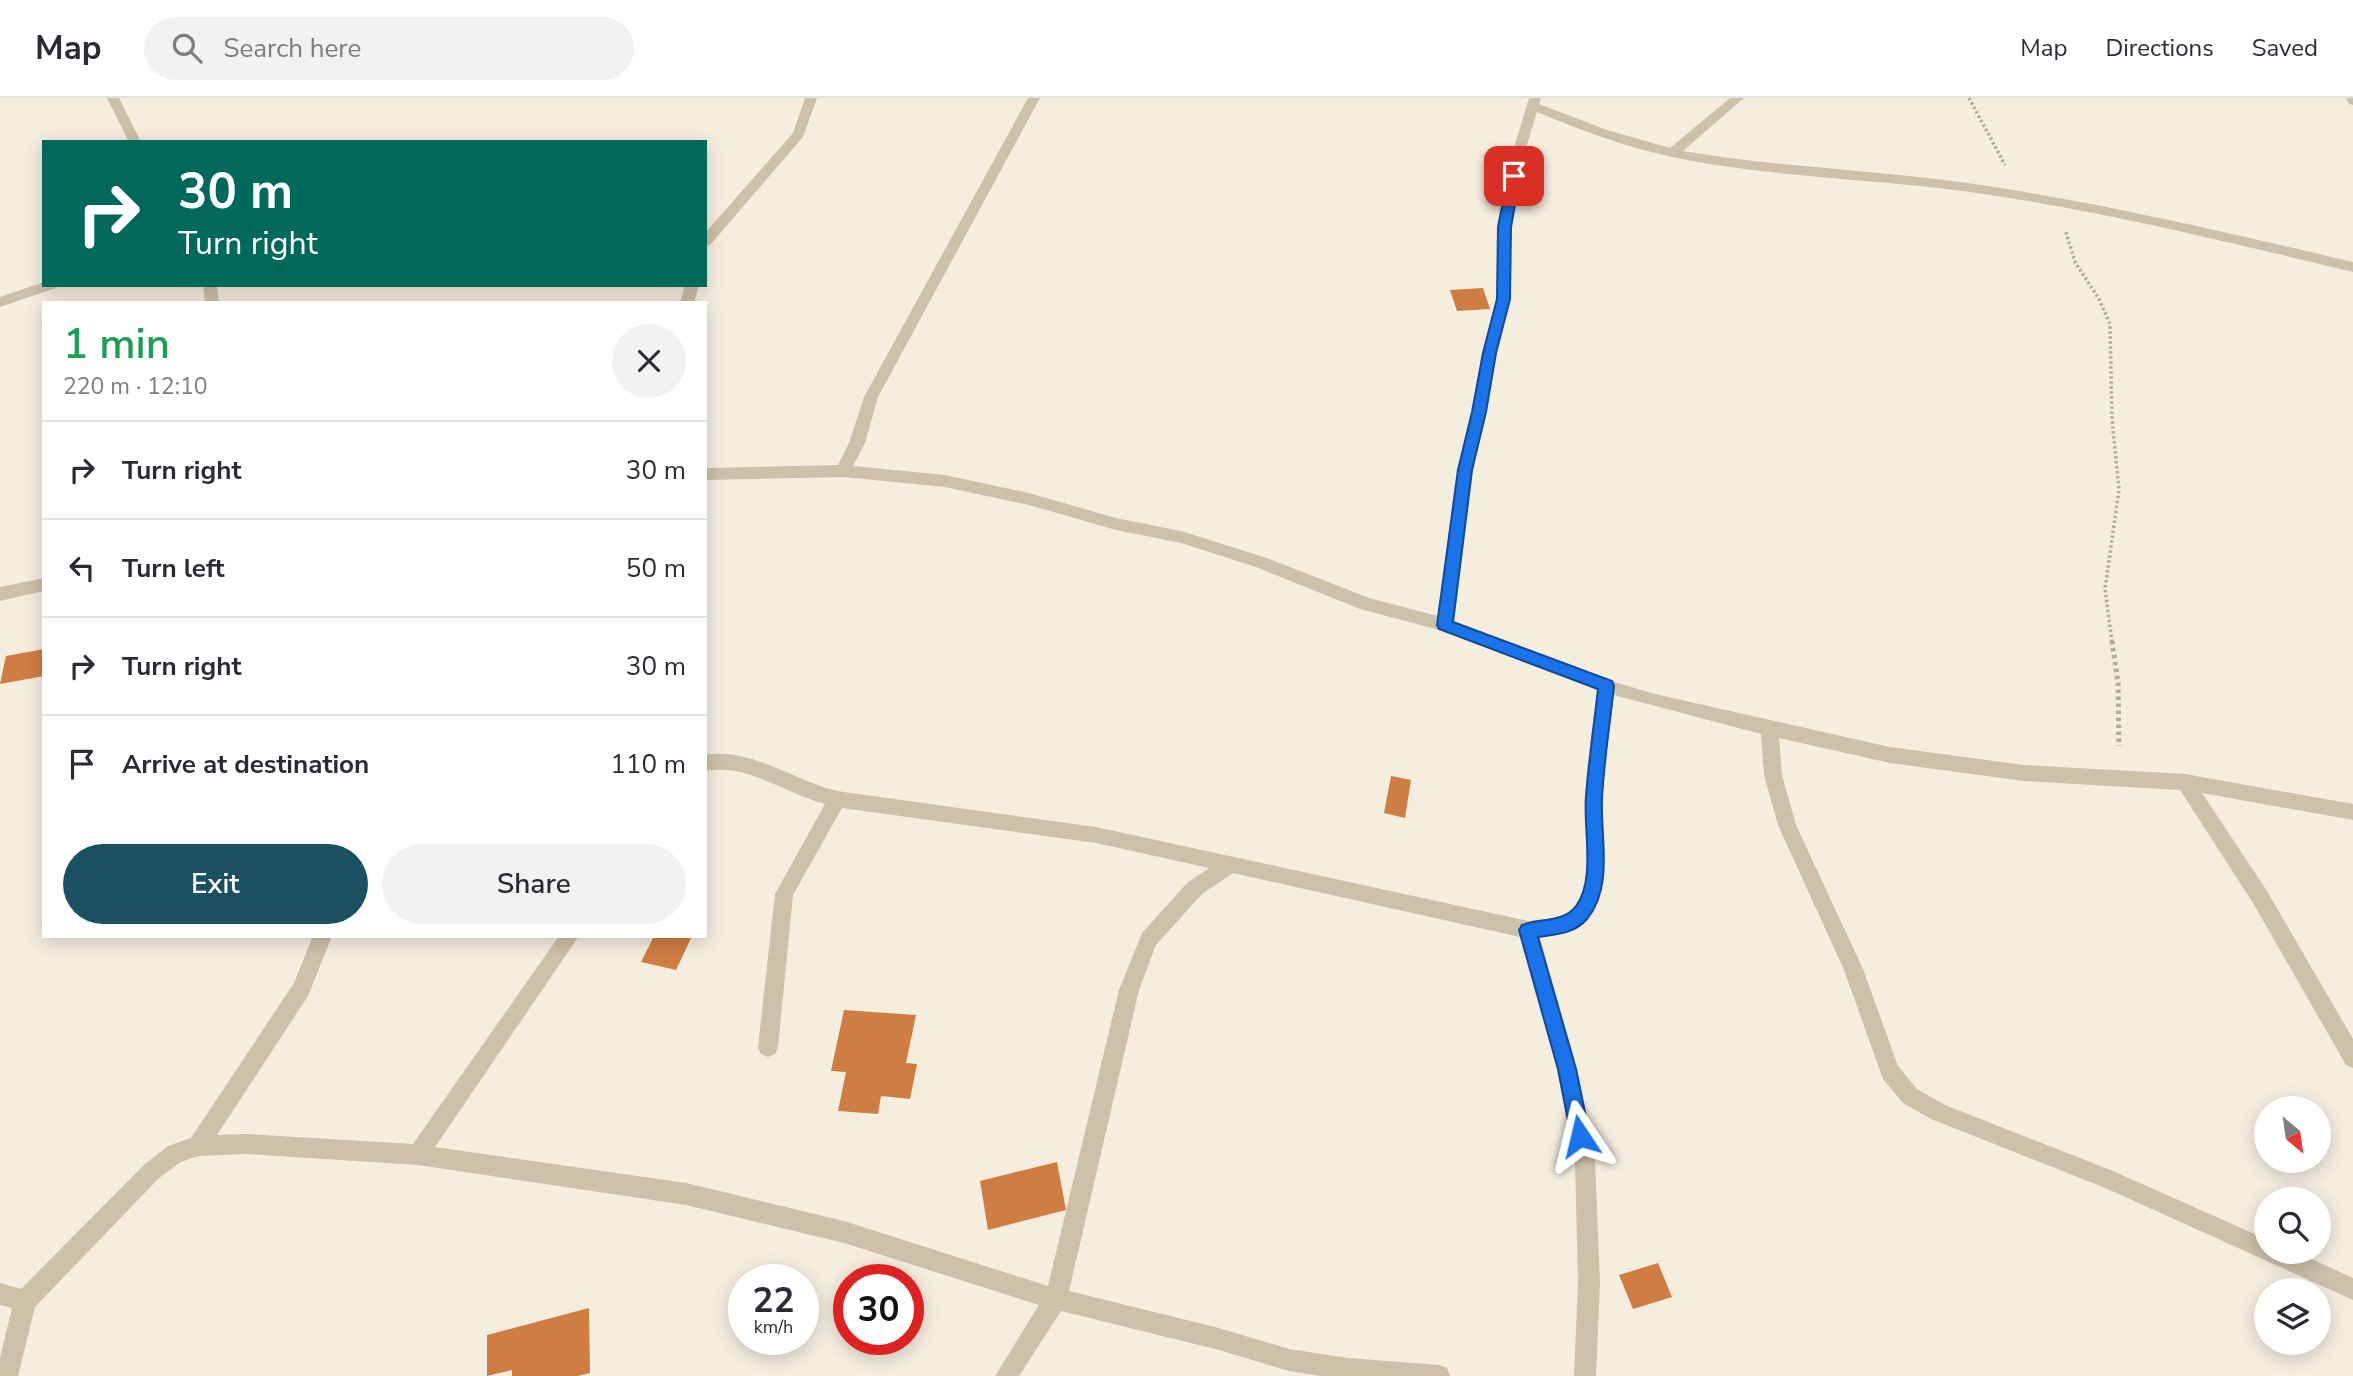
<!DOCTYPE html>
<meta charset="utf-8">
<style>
body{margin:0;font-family:"Nunito Sans",sans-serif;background:#f2f2f3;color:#2b2b33;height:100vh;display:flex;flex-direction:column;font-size:26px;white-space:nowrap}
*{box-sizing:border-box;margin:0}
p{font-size:23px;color:#7c7c81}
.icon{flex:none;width:38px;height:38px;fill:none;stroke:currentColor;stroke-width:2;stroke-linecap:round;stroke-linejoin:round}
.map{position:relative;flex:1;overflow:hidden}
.sheet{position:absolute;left:42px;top:203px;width:665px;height:637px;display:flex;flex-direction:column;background:#fff;border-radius:0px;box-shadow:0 4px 18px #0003}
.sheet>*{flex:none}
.banner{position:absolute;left:42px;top:42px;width:665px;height:147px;border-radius:0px;box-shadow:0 4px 18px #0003;background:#00695c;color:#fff;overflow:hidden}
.needle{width:46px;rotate:151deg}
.tools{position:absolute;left:2254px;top:998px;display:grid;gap:14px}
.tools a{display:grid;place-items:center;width:77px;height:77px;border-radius:50%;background:#fff;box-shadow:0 4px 18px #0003;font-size:35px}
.speed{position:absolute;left:728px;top:1166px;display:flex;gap:14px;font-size:35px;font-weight:700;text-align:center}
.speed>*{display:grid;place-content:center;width:91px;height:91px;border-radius:50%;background:#fff;box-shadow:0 4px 18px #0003;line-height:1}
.speed small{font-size:18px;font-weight:400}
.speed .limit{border:10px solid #d22;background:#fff;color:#111}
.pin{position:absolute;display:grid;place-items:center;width:60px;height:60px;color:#fff;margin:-30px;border-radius:14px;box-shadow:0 4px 10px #0006}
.me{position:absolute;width:77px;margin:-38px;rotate:350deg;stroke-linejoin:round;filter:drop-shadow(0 0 5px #0008)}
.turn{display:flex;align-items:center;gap:24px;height:147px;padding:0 21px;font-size:32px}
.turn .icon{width:91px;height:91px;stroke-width:2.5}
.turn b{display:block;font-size:49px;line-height:60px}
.round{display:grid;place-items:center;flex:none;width:74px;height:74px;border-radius:37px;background:#f2f2f3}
.overview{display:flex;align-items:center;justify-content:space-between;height:119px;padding:0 21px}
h1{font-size:42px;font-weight:600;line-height:52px;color:#1e9e55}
.button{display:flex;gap:14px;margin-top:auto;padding:14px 21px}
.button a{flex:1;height:80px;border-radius:42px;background:#1b5060;color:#fff;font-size:28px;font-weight:600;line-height:80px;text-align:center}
.button a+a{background:#f2f2f3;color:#2b2b33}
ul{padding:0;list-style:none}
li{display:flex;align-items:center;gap:21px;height:98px;padding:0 21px;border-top:2px solid #e1e1e2}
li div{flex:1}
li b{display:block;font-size:26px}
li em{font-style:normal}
header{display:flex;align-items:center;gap:42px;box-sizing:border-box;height:98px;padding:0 35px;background:#fff;border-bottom:2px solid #e1e1e2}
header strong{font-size:33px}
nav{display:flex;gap:38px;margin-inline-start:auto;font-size:24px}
.search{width:490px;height:63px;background:#f2f2f3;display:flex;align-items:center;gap:18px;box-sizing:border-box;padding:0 24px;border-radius:38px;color:#7c7c81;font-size:26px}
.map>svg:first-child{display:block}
</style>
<header>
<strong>Map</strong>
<div class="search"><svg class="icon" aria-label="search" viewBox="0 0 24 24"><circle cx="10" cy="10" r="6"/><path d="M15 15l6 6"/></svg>Search here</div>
<nav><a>Map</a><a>Directions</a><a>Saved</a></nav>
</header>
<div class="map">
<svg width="2353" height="1278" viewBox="0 0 2353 1278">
<rect width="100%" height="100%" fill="#f5eedf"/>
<g fill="#cf7d43">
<path d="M1483 190 1490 211 1457 213 1450 192Z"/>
<path d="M44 551V578L0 586 6 558Z"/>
<path d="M1391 678 1411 682 1405 720 1384 715Z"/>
<path d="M654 838H692L676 872 641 864Z"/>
<path d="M844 912 916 917 906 965 917 966 910 1001 881 998 878 1016 838 1013 846 974 831 973Z"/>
<path d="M1057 1064 1066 1112 988 1132 980 1083Z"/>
<path d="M1658 1165 1672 1199 1633 1211 1619 1177Z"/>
<path d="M589 1210 590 1275 578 1278H512V1272L487 1278V1237Z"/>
</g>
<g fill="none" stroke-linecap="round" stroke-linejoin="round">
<g stroke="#baab93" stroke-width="3.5" stroke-dasharray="2.5 2.5" stroke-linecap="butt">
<path d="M1969 0 2005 67"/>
<path d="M2066 134 2075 164 2099 201 2110 226 2112 321 2119 392 2105 491 2112 544"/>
</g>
<path stroke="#baab93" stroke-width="5" stroke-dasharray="3.5 3.5" stroke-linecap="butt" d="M2112 543 2118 585 2119 648"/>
<g fill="#cec1a9" fill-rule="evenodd">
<path d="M107 0H119L141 44H129Z"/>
<path d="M805 0H817L803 39 710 147 705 148V135L793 35Z"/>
<path d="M1028 0H1040L878 299 865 345 853 368 945 377 1029 395 1116 420 1181 433 1267 460 1369 500 1438 518 1457 372 1472 315 1482 255 1497 201V129L1513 53 1529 0H1541L1539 6 1607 32 1670 50 1730 0H1744L1683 53C1777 69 1873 72 1968 85 2098 104 2225 134 2353 164V174C2224 143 2095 111 1963 93 1865 80 1764 79 1668 58 1623 48 1580 32 1537 14L1525 53 1511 129V201L1496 255 1486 315 1473 372 1454 523 1608 582 1655 596 1890 649 2024 667 2185 676 2353 706V722L2202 695 2267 793 2353 941V970L2346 967 2253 805 2180 692 2024 683 1890 665 1779 640 1782 677 1796 727 1863 871 1898 968 1917 991 1945 1007 2113 1073 2266 1141V1153H2294L2353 1180V1202L2103 1089 1931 1021 1903 1005 1883 981 1844 872 1778 727 1764 677 1761 636 1614 597C1610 631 1604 665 1603 699 1601 760 1623 830 1540 840L1577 971 1595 1062 1600 1185 1596 1278H1574L1578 1185 1575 1062 1557 971 1520 839 1233 775 1202 796 1156 847 1139 892 1069 1193 1219 1230 1289 1251 1348 1260 1439 1267 1447 1270 1450 1278H1320L1289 1273 1219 1252 1061 1213 1019 1278H995L1039 1207 844 1145 686 1107 418 1067 246 1056 198 1058 181 1064 159 1080 35 1209 18 1278H0V1260L12 1210 0 1207V1185L21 1191 145 1066 168 1048 191 1040 294 885 313 838H332L308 898 217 1037 246 1036 413 1046 559 838H579L435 1049 686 1085 844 1123 1048 1188 1119 892 1142 835 1188 784 1209 770 1096 745 842 710 793 797 778 949 775 956 768 959 761 956 758 949 775 796 825 706C784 695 748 665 705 673V657C749 649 794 682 837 693L1096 729 1528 823C1546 821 1566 822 1577 806 1596 777 1584 731 1585 699 1587 663 1593 628 1597 592L1443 533 1360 511 1256 469 1181 445 1116 432 1029 407 945 389 843 379 705 382V370L838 367 849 345 864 299Z"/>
<path d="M2346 0H2353V7L2349 6Z"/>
<path d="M44 184V187H58L56 190 0 209V199Z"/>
<path d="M203 187H217L219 205H205Z"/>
<path d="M685 187H699L694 205H680Z"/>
<path d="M44 480V493L0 503V489Z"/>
</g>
</g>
<path fill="#1a73e8" stroke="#114b97" stroke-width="2" d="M1514 74 1520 78 1511 129 1510 201 1496 255 1486 314 1472 372 1453 524 1612 583 1614 588C1610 625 1604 663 1602 700 1600 737 1614 789 1587 821 1574 836 1557 836 1538 839L1576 971 1590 1038 1587 1044 1580 1047 1574 1044 1571 1038 1558 971 1519 832 1522 827C1540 820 1563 825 1576 808 1596 783 1583 728 1586 698 1589 662 1594 627 1598 591L1439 531 1437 527 1458 372 1472 314 1483 255 1497 201 1498 129 1508 78Z"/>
</svg>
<div class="tools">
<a><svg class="needle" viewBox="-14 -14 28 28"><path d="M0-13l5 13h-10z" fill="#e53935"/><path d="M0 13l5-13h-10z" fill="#7c7c81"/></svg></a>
<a><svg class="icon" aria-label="search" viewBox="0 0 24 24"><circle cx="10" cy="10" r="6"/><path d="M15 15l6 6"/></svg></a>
<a><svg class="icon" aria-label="layers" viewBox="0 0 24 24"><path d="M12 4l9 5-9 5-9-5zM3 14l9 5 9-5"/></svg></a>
</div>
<div class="speed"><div>22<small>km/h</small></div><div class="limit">30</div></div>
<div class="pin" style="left:1514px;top:78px;background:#d93025"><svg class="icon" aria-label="arrive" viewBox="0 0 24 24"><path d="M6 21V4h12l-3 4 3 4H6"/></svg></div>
<svg class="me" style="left:1580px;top:1038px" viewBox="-20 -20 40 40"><path d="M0-17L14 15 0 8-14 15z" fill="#1a73e8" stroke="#fff" stroke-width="4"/></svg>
<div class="banner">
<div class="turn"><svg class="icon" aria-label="right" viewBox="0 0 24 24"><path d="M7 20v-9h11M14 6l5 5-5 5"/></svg><div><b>30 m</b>Turn right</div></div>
</div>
<section class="sheet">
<div class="overview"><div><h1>1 min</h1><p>220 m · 12:10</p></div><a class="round"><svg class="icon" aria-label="close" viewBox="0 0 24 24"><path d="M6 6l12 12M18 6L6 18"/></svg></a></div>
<ul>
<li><svg class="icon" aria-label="right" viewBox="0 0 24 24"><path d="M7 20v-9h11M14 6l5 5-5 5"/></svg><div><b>Turn right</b></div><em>30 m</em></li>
<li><svg class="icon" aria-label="left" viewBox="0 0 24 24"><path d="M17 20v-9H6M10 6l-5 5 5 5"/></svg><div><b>Turn left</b></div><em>50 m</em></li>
<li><svg class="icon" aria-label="right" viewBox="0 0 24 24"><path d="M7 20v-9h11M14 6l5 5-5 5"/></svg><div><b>Turn right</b></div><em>30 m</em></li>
<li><svg class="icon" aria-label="arrive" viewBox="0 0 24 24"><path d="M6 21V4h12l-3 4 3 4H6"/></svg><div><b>Arrive at destination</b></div><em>110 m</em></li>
</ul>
<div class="button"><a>Exit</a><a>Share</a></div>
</section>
</div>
